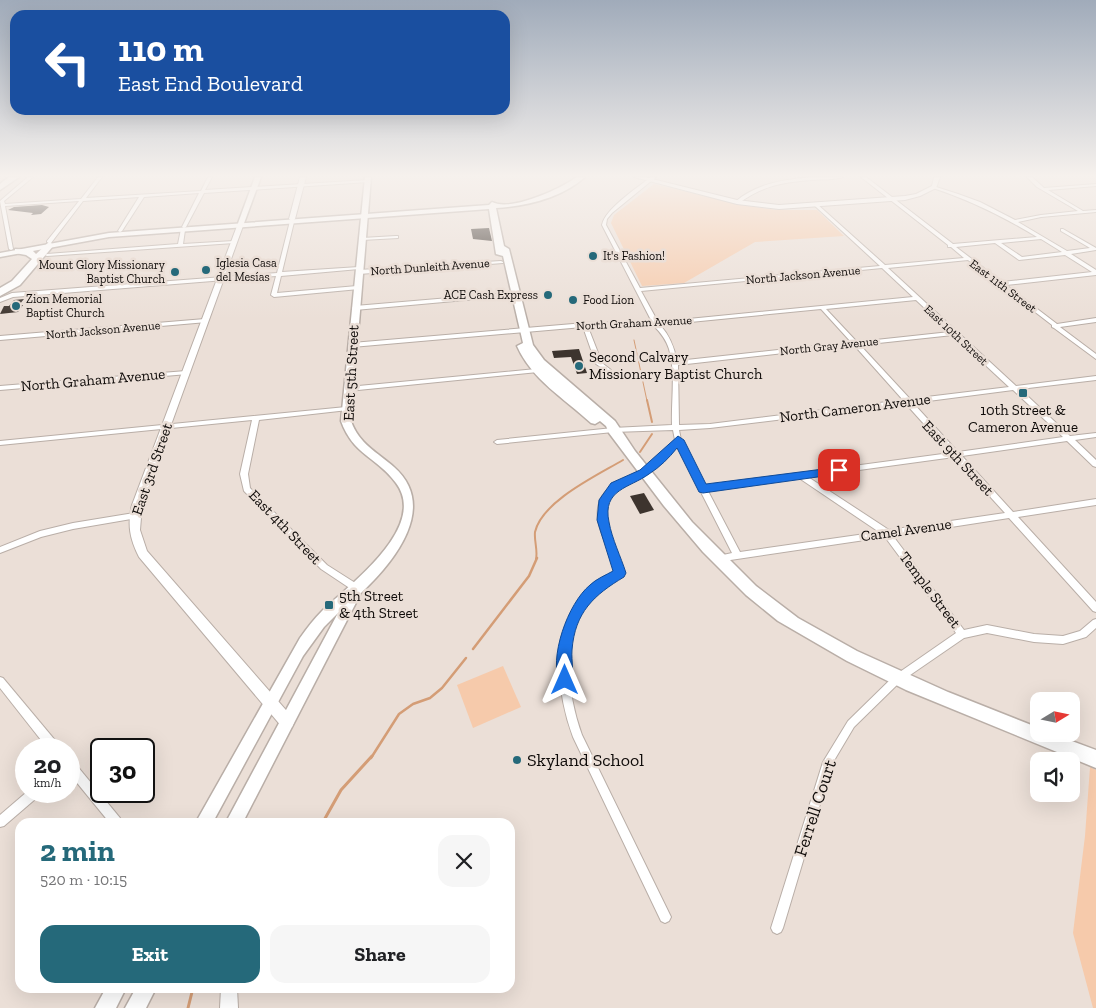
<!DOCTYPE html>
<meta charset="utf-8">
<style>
body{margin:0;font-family:"Zilla Slab",serif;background:#f6f6f6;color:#202124;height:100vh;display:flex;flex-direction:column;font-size:19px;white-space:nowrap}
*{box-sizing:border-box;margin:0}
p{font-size:16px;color:#757577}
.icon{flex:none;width:28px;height:28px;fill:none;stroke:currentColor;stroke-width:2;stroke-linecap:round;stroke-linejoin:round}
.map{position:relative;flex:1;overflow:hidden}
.panel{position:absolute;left:15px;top:818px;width:500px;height:175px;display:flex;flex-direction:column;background:#fff;border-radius:15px;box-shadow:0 5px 20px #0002}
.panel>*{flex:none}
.guide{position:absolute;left:10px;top:10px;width:500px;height:105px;border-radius:15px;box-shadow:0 5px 20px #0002;background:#1a4fa0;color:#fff;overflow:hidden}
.needle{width:32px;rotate:80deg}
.buttons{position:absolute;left:1030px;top:692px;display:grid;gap:10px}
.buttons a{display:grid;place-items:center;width:50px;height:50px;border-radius:10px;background:#fff;box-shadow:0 5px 20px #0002;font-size:25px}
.speed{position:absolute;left:15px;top:738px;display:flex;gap:10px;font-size:25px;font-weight:700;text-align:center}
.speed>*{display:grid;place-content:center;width:65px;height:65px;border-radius:50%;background:#fff;box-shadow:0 5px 20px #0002;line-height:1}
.speed small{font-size:12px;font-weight:400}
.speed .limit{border:2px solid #111;border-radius:8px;background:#fff;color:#111}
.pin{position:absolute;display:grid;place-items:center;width:42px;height:42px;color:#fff;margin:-21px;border-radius:10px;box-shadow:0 2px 8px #0006}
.me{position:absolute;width:55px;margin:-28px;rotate:0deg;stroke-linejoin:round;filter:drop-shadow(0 0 4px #0008)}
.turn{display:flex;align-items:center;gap:18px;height:105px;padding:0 25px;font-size:22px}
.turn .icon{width:65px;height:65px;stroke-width:2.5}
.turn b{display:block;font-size:35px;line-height:42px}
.round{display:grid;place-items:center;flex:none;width:52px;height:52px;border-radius:15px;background:#f6f6f6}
.overview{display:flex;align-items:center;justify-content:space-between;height:85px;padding:0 25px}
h1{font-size:30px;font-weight:700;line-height:38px;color:#25697a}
.action{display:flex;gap:10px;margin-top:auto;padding:10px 25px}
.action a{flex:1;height:58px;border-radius:15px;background:#25697a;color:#fff;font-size:20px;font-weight:700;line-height:58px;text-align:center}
.action a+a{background:#f6f6f6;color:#202124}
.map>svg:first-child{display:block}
</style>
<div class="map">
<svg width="1096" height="1008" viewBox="0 0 1096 1008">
<rect width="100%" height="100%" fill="#ebdfd7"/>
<g fill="#f6caab">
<path d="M654 184 748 206 776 210H817L844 236 755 242 684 283 642 286 611 223 614 215Z"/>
<path d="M503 666 521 707 473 728 457 685Z"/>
<path d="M1090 767 1096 770V1008H1093L1073 933 1085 836Z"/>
</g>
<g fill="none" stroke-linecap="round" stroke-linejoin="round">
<path stroke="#d49d76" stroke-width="1" d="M634 340 647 401"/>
<g stroke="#d49d76" stroke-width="2">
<path d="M647 400 652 422"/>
<path d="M640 452 652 434"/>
<path d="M536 559C538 550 534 541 535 532 542 501 598 475 623 460"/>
</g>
<g stroke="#d49d76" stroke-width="2.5">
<path d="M473 649 529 576 537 558"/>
<path d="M371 758 399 714 413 704 430 698 442 688 466 658"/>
</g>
<g stroke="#d49d76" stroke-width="3">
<path d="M323 822 341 790 372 756"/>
<path d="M188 1008 193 988"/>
</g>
</g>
<g fill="#3d342e">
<path d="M42 205 49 207 41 214 31 215 33 213 8 210 14 207Z"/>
<path d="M489 228 492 241 473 239 471 229Z"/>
<path d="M24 299 19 305H23L18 312 0 314 4 306H9L14 300Z"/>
<path d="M579 349 587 373 577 374 571 357 554 358 552 351Z"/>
<path d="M644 493 654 510 640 514 630 496Z"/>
</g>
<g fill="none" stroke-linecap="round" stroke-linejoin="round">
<defs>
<g id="minor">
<path d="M28 177H33L4 201 5 204 81 199 98 177H102L86 198 201 191 208 177H212L205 190 368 180 370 181 368 182 204 193 186 227 184 228 182 227 199 193 144 197 122 231 120 232 118 231 139 197 83 201 51 243H49L47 242V241L79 201 5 206 13 249 11 250 9 249 0 201Z"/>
<path d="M651 177H656L612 213 607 219 606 225 640 288 880 266 815 206V204H817L885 265 964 258 951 247H948V245L861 177H866L953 244 1037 237C1004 217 970 200 933 188V186L958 194 980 202 1015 220 1041 215 1078 211 1037 187 1027 177H1032L1044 188 1096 184V186L1048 190 1083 211 1096 210V212L1041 217 1018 222 1067 251 1090 248 1061 231V229H1063L1096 248V250L1071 254 1096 270V275L1006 285 1057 324 1096 318V322L1060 327 1096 354V359L1054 328 1052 327V325L968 260 888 268 1016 386 1096 376V380L1020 389 1070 436 1096 433V437L1075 440 1096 460V467L1093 466 1067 441 962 456 1013 512 1096 499V505L1018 517 1096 602V612L1093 611 1009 518 893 536 964 630 987 625 1034 634 1063 636 1080 631 1093 620 1096 619V628L1086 637 1063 644 1034 642 987 633 964 638 900 682 854 727 832 764 783 928 781 932 777 934 773 932 771 928 823 762 848 721 894 676 956 633 885 537 717 562 714 561 713 559 714 557 732 553 677 445C668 456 658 467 646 474 626 487 603 488 606 518 608 537 620 554 624 573L623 575C615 581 604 585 597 592 559 627 566 691 582 735L671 917 669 921 665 923 661 921 573 737C555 688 551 629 590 588 596 581 607 577 616 571 612 553 601 538 598 520 594 485 621 484 644 469 655 461 665 450 675 440L673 430 613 432 497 444 494 442 497 440 613 428 672 425C671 401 676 373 669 349 666 340 661 333 654 326L588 327 602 363 611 370 608 372 596 364 583 327 352 347 349 345 352 343 585 323 652 322 602 225C605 209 637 188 651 177ZM1041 239 1062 252 1022 257 1001 243ZM995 243 1019 260 1065 255 1092 272 1002 282 956 247ZM882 268 913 297 658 322 641 291ZM916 300 950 332 857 342 826 309ZM821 309 851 342 677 361C674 347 670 336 660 325ZM953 335 1009 387 910 399 860 345ZM854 345 903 400 710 424 679 425 678 365ZM1013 390 1063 437 958 452 913 403ZM906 404 950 453 705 486 681 440 679 430 710 428ZM954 457 1005 513 889 530 808 477ZM799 478 879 532 740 552 708 491Z"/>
<path d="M814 177H843C833 180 822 179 812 180 783 182 762 186 739 203L735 202C757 183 786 179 814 177Z"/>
<path d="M290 221 294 222 282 272 359 267 361 268 359 269 281 276 277 293 357 286 359 287V289L274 297 271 295 276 276 13 297 0 302V298L12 293 277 273Z"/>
<path d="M181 229 185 230 183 244 234 241 236 242 234 243 47 256 45 255 47 254 178 244Z"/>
<path d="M396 236H398V238L362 240 360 239 362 238Z"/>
<path d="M501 261 503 262V263L359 274 356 272 359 270Z"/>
<path d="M508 293 511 295 510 296 355 310 352 308 355 306Z"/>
<path d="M205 319 208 321 207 322 0 340V336Z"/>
<path d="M536 369 539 371 538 372 348 391 345 389 348 387Z"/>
<path d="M186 371 188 372V374L0 390V386Z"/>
<path d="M346 407 349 409 348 410 259 420 248 474 250 488 327 565 360 586 361 589 360 592 357 593 321 569 244 491 240 474 252 420 0 445V441Z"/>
<path d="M134 513 137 514 138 516 137 518 73 529 41 537 0 553V547L40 531 73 523Z"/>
<path d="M0 677 3 678 59 745 60 749H48L0 688Z"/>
<path d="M69 760 73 761 120 818 121 822H109L69 773Z"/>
<path d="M28 791H41L40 795 4 826 0 827V815Z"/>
</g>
<g id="tertiary">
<path d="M300 177H306L295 219 292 221 289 219Z"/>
<path d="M634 177H644L737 200 779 205 905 196 916 194 932 186 934 177H940L936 188 920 196 905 200 779 209 737 204Z"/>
<path d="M240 224 243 226 142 505 140 530 147 551 292 717 294 722 292 727 287 728 282 727 139 557C130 539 127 525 132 505L237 226Z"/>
<path d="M221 988H237L238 1008H220Z"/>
</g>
<g id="secondary">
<path d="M255 177H261L243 226 238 227 237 226Z"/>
<path d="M365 177H371L351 421C359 444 377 452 394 467 439 507 394 562 361 593L243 822H226L338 613 324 627 303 656 213 822H196L300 638C307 628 314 619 322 611 349 585 429 527 396 483 377 457 353 455 341 421Z"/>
<path d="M106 988H126L116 1008H95Z"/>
<path d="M136 988H156L146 1008H125Z"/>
</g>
<path id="primary" d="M577 177H585C561 198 527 206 496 208L504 246 509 249 533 345 544 360 615 421 635 451 692 522 756 586 798 618 857 651 948 692 1039 728V734H1053L1096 750V768L906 690 847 661 778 621 746 595 703 552 664 506 609 433 606 426 600 421 595 424 591 423C564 398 532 380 517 346L523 343 503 256 496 254 489 209 109 237 0 257V253L109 233 489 205 492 202C511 212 560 189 577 177Z"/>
<g id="motorway">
<path d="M9 177H19L0 190V184Z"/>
<path d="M49 242 54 245 20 285 0 296V288L12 281 32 259 26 255 15 253V249L32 250 36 254Z"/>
</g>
</defs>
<use href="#minor" stroke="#b9aea7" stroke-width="2"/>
<use href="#tertiary" stroke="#b9aea7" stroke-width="2"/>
<use href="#secondary" stroke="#b9aea7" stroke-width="3"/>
<use href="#primary" stroke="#b9aea7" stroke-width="3"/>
<use href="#motorway" stroke="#b9aea7" stroke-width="3"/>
<use href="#minor" fill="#fff" fill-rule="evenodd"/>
<use href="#tertiary" fill="#fff" fill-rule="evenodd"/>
<use href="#secondary" fill="#fff" fill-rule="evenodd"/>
<use href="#primary" fill="#fff" fill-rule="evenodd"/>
<use href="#motorway" fill="#fff" fill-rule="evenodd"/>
</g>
<linearGradient id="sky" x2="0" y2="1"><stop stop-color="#a0abba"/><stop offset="0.55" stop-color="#f6f1ed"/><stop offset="1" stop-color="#f6f1ed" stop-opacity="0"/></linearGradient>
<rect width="1096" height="319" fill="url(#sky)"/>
<path fill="#1a73e8" stroke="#114b97" d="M678 436 684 440 706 484 839 467 845 470 839 474 703 493 699 492 677 448C669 458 660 467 649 474 630 488 602 489 609 522 612 539 621 557 626 573L624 577C594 595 575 612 572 650 571 661 575 674 570 685L565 687 560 685C548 658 568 603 590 585 596 579 606 575 613 571L597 520 599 500 611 483 640 470Z"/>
<g fill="#25697a" stroke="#ebdfd7" stroke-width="2">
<circle cx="593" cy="256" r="5"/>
<circle cx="206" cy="270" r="5"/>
<circle cx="175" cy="272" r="5"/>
<circle cx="548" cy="295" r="5"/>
<circle cx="573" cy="300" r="5"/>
<circle cx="16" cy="306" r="5"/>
<circle cx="579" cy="366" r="5"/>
<rect x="1018" y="388" width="10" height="10" rx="2.5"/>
<rect x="324" y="600" width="10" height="10" rx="2.5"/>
<circle cx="517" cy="760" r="5"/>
</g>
<g text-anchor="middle" stroke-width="5" stroke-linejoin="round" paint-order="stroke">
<g font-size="12" fill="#0f0b09" stroke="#ebdfd7" text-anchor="start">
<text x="603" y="260">It's Fashion!</text>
<text x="216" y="267">Iglesia Casa<tspan x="216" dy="14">del Mesías</tspan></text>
<text x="165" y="269" text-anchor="end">Mount Glory Missionary<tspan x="165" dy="14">Baptist Church</tspan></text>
<text x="538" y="299" text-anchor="end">ACE Cash Express</text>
<text x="26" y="303">Zion Memorial<tspan x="26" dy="14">Baptist Church</tspan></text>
<text x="583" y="304">Food Lion</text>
</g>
<g font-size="12" fill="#0f0b09" stroke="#ebdfd7">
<text transform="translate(430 267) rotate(-4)" y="4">North Dunleith Avenue</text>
<text transform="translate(803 275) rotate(-5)" y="4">North Jackson Avenue</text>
<text transform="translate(1003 286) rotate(37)" y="4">East 11th Street</text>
<text transform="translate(634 323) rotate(-3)" y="4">North Graham Avenue</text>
<text transform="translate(103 330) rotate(-5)" y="4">North Jackson Avenue</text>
<text transform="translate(956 335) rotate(43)" y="4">East 10th Street</text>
<text transform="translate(829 346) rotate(-6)" y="4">North Gray Avenue</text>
</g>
<g font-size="15" fill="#0f0b09" stroke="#ebdfd7" text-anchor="start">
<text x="589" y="362">Second Calvary<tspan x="589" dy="17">Missionary Baptist Church</tspan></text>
<text x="1023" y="415" text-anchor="middle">10th Street &amp;<tspan x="1023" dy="17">Cameron Avenue</tspan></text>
<text x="339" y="601">5th Street<tspan x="339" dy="17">&amp; 4th Street</tspan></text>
</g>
<g font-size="15" fill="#0f0b09" stroke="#ebdfd7">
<text transform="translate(351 373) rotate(-87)" y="5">East 5th Street</text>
<text transform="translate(93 380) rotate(-5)" y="5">North Graham Avenue</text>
<text transform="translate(855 408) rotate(-7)" y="5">North Cameron Avenue</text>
<text transform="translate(958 458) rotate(47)" y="5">East 9th Street</text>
<text transform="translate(152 469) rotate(-71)" y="5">East 3rd Street</text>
<text transform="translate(285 527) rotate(46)" y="5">East 4th Street</text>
<text transform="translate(906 530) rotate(-8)" y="5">Camel Avenue</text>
<text transform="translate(930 590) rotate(53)" y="5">Temple Street</text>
</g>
<g font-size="18" fill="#0f0b09" stroke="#ebdfd7" text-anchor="start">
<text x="527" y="766">Skyland School</text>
</g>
<g font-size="18" fill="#0f0b09" stroke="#ebdfd7">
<text transform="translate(815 808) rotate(-72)" y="6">Ferrell Court</text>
</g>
</g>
</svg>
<div class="buttons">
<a><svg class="needle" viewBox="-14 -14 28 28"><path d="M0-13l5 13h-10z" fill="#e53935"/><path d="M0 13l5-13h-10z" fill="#757577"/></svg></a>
<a><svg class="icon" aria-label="sound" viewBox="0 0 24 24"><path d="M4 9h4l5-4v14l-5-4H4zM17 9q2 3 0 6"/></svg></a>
</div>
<div class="speed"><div>20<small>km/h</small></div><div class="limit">30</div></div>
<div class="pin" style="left:839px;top:470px;background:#d93025"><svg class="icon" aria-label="arrive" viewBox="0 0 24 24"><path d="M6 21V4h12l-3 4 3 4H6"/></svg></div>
<svg class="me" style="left:565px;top:680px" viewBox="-20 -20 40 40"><path d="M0-17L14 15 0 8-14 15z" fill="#1a73e8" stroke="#fff" stroke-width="4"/></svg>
<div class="guide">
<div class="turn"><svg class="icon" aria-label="left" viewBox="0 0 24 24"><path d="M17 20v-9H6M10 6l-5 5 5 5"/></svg><div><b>110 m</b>East End Boulevard</div></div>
</div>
<section class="panel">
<div class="overview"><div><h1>2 min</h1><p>520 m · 10:15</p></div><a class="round"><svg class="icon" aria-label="close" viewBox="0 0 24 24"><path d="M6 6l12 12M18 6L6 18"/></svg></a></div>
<div class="action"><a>Exit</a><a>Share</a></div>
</section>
</div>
